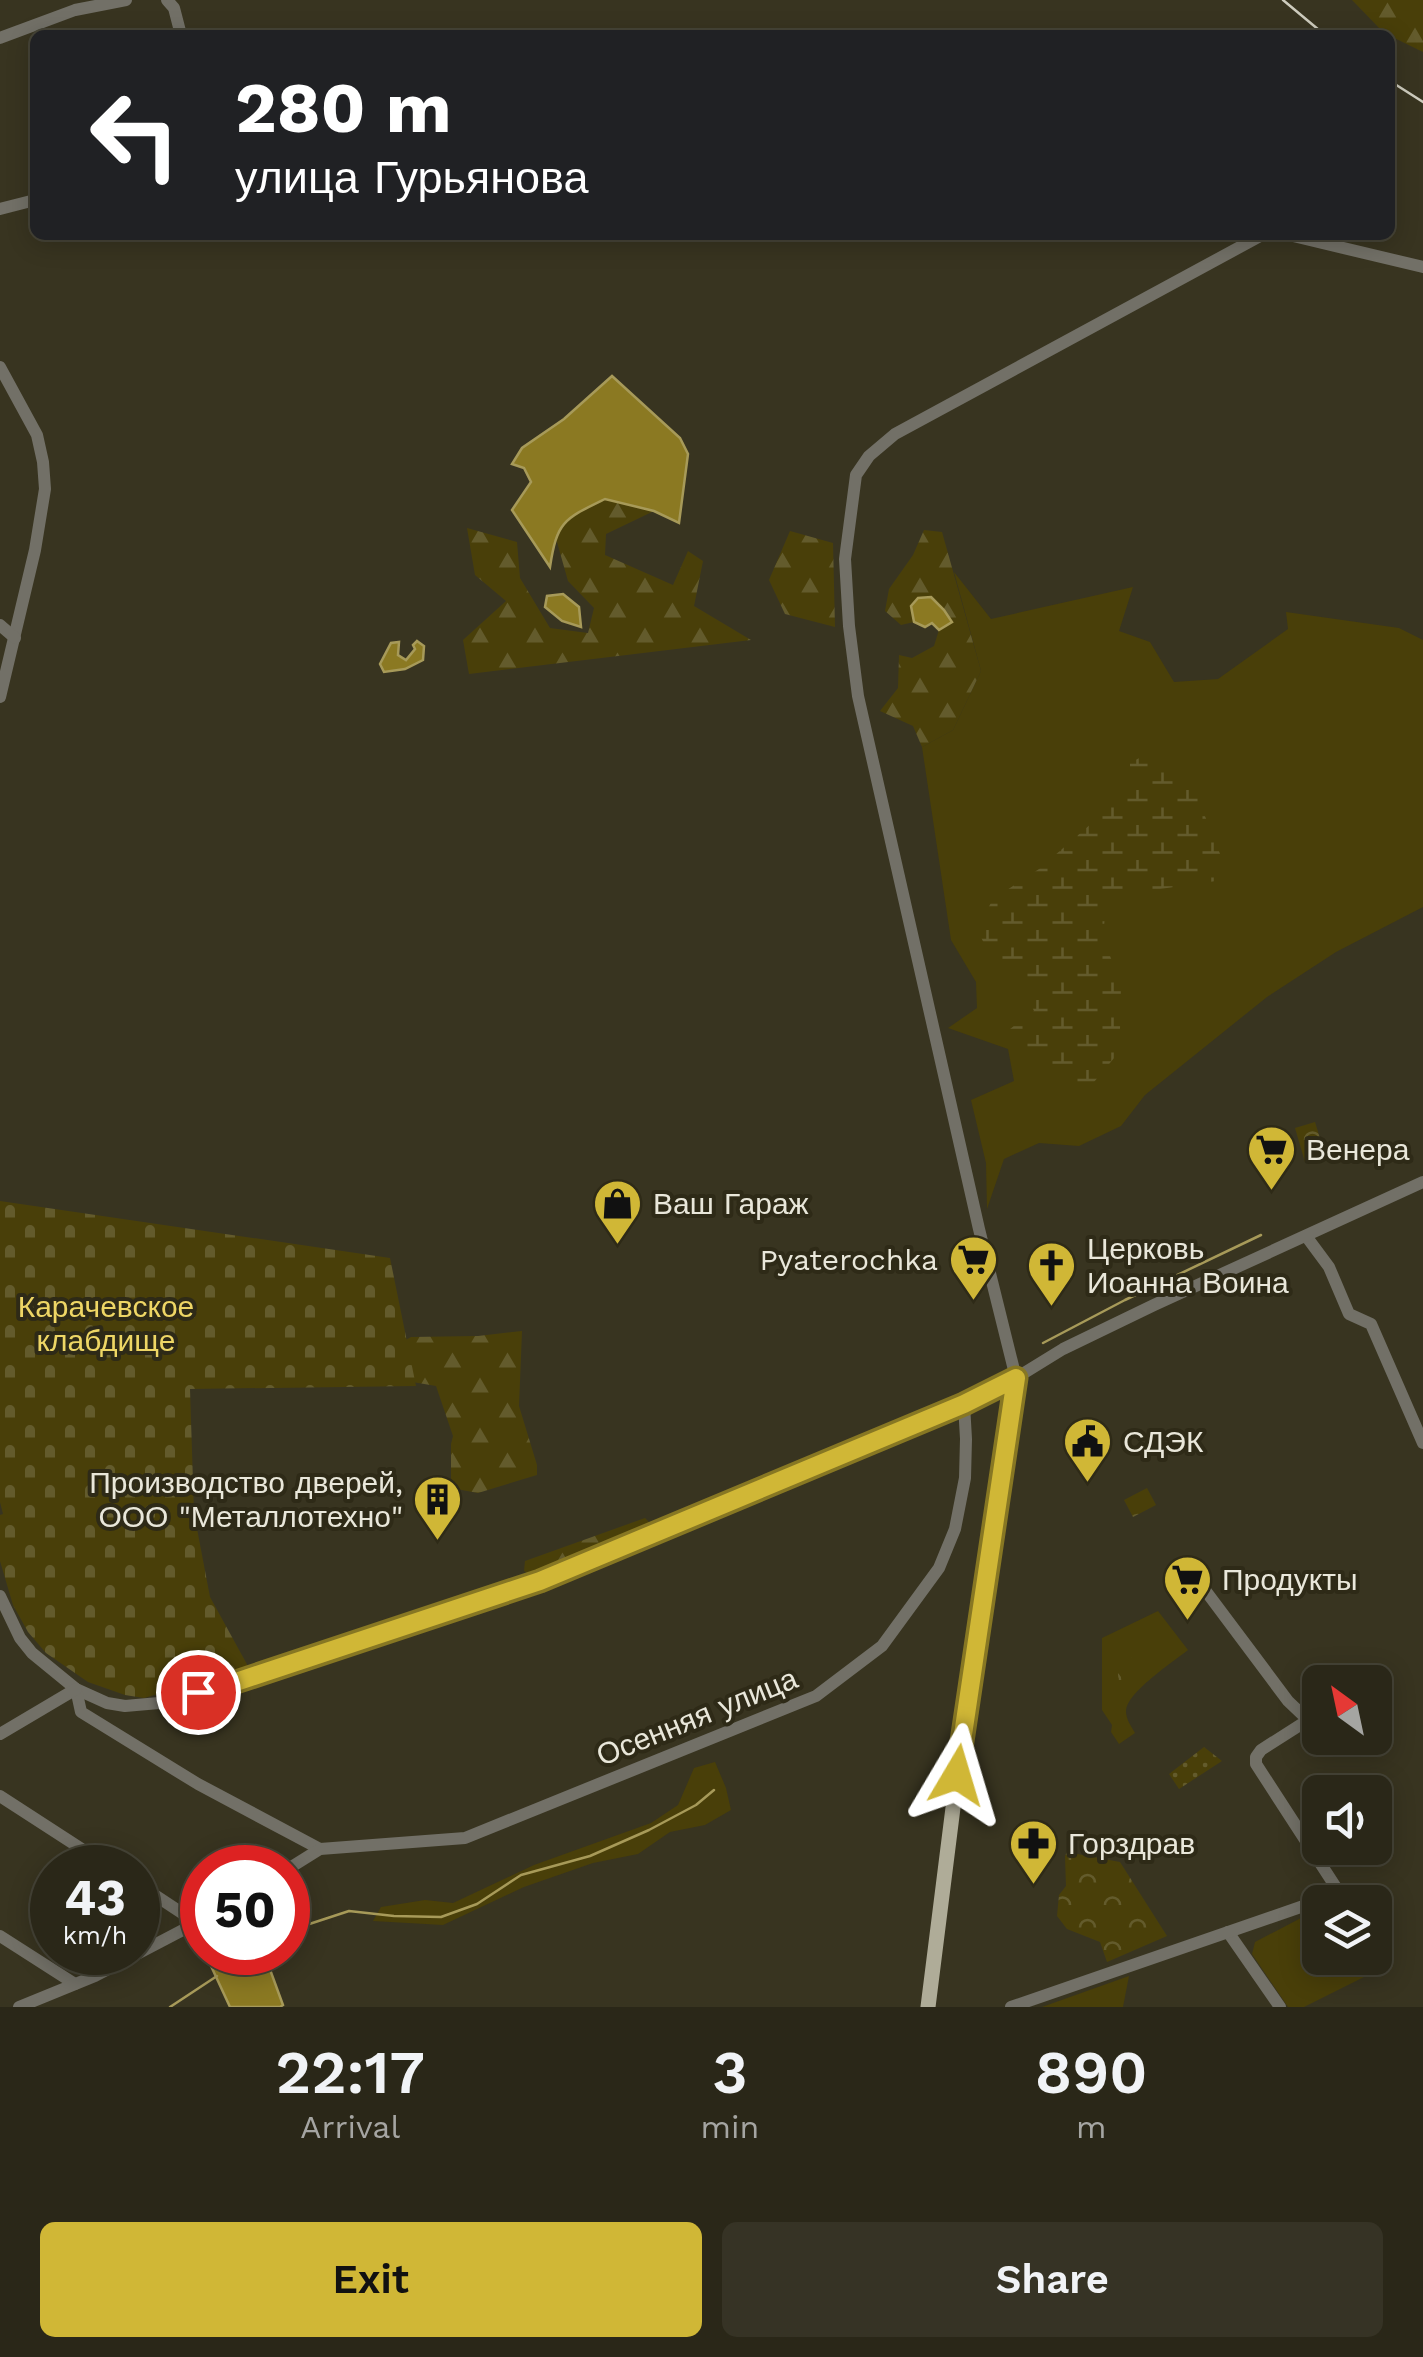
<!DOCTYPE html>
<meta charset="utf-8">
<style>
body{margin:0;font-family:"Work Sans",sans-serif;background:#363325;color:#f1f3f6;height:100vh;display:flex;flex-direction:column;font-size:38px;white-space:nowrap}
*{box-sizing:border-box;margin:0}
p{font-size:32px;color:#a5a5a2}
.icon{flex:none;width:55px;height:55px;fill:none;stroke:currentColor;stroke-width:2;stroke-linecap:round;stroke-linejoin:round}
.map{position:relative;height:2007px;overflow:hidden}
.drawer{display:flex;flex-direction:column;background:#2a2718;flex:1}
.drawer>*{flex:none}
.hud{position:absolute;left:30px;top:30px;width:1365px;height:210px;border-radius:15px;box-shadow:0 5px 25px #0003,0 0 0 2px #464437;background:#202124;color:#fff;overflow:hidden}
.needle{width:65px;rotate:327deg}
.fabs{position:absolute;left:1302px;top:1665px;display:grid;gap:20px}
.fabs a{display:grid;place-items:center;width:90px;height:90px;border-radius:15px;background:#2a2718;box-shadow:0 5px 25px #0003,0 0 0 2px #464437;font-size:50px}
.speed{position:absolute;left:30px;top:1845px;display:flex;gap:20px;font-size:50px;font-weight:700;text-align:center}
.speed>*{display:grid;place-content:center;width:130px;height:130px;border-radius:50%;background:#2a2718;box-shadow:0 5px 25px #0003,0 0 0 2px #464437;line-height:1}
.speed small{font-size:25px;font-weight:400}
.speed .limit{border:15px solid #d22;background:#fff;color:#111}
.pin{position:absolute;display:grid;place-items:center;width:85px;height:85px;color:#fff;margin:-42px;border:5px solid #fff;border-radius:50%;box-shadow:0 2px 10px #0007}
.me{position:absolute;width:110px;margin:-55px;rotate:7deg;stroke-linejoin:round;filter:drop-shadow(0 0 8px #0008)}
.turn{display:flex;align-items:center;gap:35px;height:210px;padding:0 40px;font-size:45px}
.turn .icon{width:130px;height:130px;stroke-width:2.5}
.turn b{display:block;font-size:70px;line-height:85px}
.eta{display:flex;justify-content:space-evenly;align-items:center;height:170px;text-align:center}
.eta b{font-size:60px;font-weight:600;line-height:70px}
.cta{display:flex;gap:20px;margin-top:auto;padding:20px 40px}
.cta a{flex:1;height:115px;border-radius:15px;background:#d0b736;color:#111;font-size:40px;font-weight:600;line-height:115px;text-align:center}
.cta a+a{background:#363325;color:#f1f3f6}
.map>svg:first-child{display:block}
</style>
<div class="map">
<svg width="1423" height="2007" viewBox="0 0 1423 2007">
<defs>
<pattern id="forest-firs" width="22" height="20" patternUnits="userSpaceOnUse" patternTransform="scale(2.5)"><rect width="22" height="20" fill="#493f09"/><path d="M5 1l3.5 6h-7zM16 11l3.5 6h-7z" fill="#635b2c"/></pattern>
<pattern id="wetland-marsh" width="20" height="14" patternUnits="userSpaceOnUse" patternTransform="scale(2.5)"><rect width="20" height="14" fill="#493f09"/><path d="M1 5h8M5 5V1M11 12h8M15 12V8" fill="none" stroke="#635b2c"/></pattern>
<pattern id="cemetery-stones" width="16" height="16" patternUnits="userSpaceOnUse" patternTransform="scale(2.5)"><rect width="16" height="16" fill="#493f09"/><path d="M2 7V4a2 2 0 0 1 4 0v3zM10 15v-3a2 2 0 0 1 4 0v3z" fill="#635b2c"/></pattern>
<pattern id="park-crowns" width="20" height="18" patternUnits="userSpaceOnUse" patternTransform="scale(2.5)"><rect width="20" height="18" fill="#493f09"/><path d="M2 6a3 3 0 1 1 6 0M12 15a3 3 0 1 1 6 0" fill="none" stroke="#635b2c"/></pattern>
<pattern id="garden-dots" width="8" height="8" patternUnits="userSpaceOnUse" patternTransform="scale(2.5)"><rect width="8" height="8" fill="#493f09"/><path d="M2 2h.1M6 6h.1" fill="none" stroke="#635b2c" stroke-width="1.8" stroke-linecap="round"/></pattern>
</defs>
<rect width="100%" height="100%" fill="#383420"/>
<g fill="#493f09">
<path d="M954 572 991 619 1133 587 1119 631 1150 642 1174 682 1218 679 1288 629 1286 612 1399 628 1423 640V907L1336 952 1267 997 1145 1095 1121 1126 1079 1146 1039 1143 1004 1159 987 1209 986 1163 971 1100 1014 1081 1008 1049 948 1028 977 1008 976 982 951 940 922 747 953 730 981 671Z"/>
<path d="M1158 1611 1188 1650C1173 1662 1126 1693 1126 1711 1126 1719 1131 1726 1135 1733L1119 1744 1111 1732 1112 1725 1102 1710V1638Z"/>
<path d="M715 1762 726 1788 731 1810 705 1825 670 1832 638 1854 593 1863 524 1887 443 1925 373 1921 381 1907 425 1900 453 1903 534 1865 651 1823 678 1805 694 1768Z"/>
<path d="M1320 1908V1958L1375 1957 1382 1968 1304 2007H1288L1252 1954 1255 1942Z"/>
<path d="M1129 1976 1123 2007H1042Z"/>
</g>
<g fill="url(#forest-firs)">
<path d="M1352 0H1423V52L1384 33Z"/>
<path d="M605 499 654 511 606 534 605 555 673 585 688 551 703 561 694 606 751 640 469 674 463 640 506 601 475 575 467 528 517 542 520 578 550 628 588 633 594 608 568 581 555 535 573 515Z"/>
<path d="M924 530 942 532 981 671 953 730 922 747 913 726 880 711 898 688 899 655 912 658 934 646 939 630 951 622 911 606 914 622 901 625 885 611 889 589 913 555Z"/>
<path d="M790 531 833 543 835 627 785 614 769 580Z"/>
<path d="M522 1331 519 1406 537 1465V1475L478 1493 451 1488V1444L453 1436 436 1386 377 1376 380 1354 411 1337 478 1336Z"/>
<path d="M645 1518 651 1524 643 1531 534 1577 524 1571 525 1561Z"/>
</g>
<path fill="url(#wetland-marsh)" d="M1154 750 1195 791 1230 879 1146 891 1106 904 1103 938 1121 984 1120 1029 1135 1033 1084 1094 1049 1074 1006 1032 1034 1011 1023 987 997 970 977 929 993 899 1039 869 1130 790V763Z"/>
<path fill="url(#cemetery-stones)" d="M0 1201 390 1258 416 1386 190 1389 194 1513 210 1597 249 1668 144 1698 125 1695 88 1682 46 1653 28 1632 13 1605 0 1561V1515L3 1514 0 1502Z"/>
<g fill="url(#park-crowns)">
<path d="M1315 1122 1325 1155 1305 1162 1295 1128Z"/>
<path d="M1147 1488 1156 1505 1133 1517 1124 1500Z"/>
<path d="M1134 1657 1150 1679 1131 1694 1119 1686 1117 1662Z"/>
<path d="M1067 1852 1120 1862 1167 1936 1107 1962 1100 1942 1067 1929 1057 1916 1059 1895 1066 1886 1065 1856Z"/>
</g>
<path fill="url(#garden-dots)" d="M1204 1747 1222 1761 1179 1789 1169 1774Z"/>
<g fill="#8b7922" stroke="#a79a59" stroke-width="2.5">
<path d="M612 376 680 438 688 454 679 523 654 511 605 499C564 519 557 521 550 567L512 510 531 482 524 468 512 464 522 448 564 419Z"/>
<path d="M563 594 579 607 581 627 562 621 545 607 547 596Z"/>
<path d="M931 597 944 610 952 622 939 630 932 623 925 627 914 622 911 606 918 598Z"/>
<path d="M417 641 424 646 423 660 405 669 384 672 380 664 391 643 399 642 398 655 406 660 415 649 413 645Z"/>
<path d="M205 1953H264L283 2005 280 2007H230Z"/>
</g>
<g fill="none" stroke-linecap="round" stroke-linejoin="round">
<g stroke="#a79a59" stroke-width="2.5">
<path d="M1043 1343 1125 1300 1261 1235"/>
<path d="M288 1931 349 1911 394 1916 441 1917 477 1904 521 1875 590 1856 649 1830 696 1805 714 1790"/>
<path d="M170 2007 217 1976"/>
</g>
<g stroke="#727067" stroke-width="12">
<path d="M167 0 174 8 181 35"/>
<path d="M0 38 75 10 126 0"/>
<path d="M0 209 35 200"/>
<path d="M1289 235 1423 267"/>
<path d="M0 367 37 435 43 462 45 489 35 550 0 697"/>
<path d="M0 625 15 638"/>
<path d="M1306 1236 1329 1267 1349 1314 1371 1324 1423 1443"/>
<path d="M1016 1378 979 1229 858 696 849 626 845 559 856 475 869 456 895 434 1262 235"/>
<path d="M0 1596 20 1638 32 1653 76 1689 107 1703 125 1706 159 1703 236 1682 540 1581 964 1404 1016 1378 1063 1349 1154 1305 1423 1182"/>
<path d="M76 1689 81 1712 198 1784 320 1849"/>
<path d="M0 1734 76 1689"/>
<path d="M0 1796 111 1868"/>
<path d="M288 1869 320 1849 465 1838 816 1696 882 1646 939 1568 955 1529 965 1478 966 1439 964 1404"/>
<path d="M138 1884 197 1923"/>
<path d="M1228 1932 1280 2007"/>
<path d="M0 1936 75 1984"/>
<path d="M19 2007 95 1976 202 1920"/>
<path d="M1011 2007 1315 1902 1334 1893 1337 1889 1256 1764V1757L1261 1750 1308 1720 1288 1701 1199 1582"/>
</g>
<path stroke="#afac98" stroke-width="15" d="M928 2007 962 1736 1016 1378"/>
<g stroke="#ceccbe" stroke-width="2.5">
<path d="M1283 0 1325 35"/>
<path d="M1390 81 1423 102"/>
</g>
</g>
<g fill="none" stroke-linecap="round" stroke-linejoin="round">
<defs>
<path id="route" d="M198 1692 236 1682 540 1581 964 1404 1016 1378 957 1775"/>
</defs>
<use href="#route" stroke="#877723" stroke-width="25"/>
<use href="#route" stroke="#d0b736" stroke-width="18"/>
</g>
<defs>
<symbol id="supermarket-pin" viewBox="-11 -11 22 30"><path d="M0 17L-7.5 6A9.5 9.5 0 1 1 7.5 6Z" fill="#d0b736" stroke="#2e2a17"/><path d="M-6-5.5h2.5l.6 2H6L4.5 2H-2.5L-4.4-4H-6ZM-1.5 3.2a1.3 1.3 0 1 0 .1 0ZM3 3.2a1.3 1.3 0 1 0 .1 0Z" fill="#111"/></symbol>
<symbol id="shop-pin" viewBox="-11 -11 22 30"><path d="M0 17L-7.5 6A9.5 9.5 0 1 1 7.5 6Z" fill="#d0b736" stroke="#2e2a17"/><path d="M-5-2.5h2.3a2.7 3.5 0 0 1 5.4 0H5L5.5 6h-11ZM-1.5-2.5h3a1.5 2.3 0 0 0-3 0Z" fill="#111"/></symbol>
<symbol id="church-pin" viewBox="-11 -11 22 30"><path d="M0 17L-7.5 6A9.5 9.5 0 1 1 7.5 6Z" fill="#d0b736" stroke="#2e2a17"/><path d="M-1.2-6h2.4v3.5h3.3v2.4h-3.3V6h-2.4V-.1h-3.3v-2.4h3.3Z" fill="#111"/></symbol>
<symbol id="civic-pin" viewBox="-11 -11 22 30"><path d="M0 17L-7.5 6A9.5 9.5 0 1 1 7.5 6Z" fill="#d0b736" stroke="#2e2a17"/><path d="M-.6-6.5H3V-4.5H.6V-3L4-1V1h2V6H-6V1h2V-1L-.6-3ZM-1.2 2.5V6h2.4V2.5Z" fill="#111"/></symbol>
<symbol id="building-pin" viewBox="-11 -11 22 30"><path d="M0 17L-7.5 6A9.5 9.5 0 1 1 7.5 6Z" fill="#d0b736" stroke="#2e2a17"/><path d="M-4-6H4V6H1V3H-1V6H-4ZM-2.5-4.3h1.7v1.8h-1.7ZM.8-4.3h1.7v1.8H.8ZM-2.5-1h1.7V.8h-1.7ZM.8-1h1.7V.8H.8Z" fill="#111"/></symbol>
<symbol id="pharmacy-pin" viewBox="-11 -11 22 30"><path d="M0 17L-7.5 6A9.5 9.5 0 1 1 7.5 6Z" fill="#d0b736" stroke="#2e2a17"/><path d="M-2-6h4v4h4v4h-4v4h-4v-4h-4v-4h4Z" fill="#111"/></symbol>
</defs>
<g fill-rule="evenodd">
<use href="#supermarket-pin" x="1244" y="1122" width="55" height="75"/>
<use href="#shop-pin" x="590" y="1176" width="55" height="75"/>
<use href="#supermarket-pin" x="946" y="1232" width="55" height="75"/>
<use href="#church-pin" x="1024" y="1238" width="55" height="75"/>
<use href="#civic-pin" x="1060" y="1414" width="55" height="75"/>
<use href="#building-pin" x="410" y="1472" width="55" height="75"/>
<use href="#supermarket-pin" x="1160" y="1552" width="55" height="75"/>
<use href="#pharmacy-pin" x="1006" y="1816" width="55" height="75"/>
</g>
<g text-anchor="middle" stroke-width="8" stroke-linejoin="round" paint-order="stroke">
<g font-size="30" fill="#e9e7da" stroke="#2e2a17" text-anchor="start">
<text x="1306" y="1160">Венера</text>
<text x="653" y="1214">Ваш Гараж</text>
<text x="1087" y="1259">Церковь<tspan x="1087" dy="34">Иоанна Воина</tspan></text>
<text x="938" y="1270" text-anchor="end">Pyaterochka</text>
<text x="1123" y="1452">СДЭК</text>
<text x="403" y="1493" text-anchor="end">Производство дверей,<tspan x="403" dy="34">ООО "Металлотехно"</tspan></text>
<text x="1222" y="1590">Продукты</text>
<text x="1068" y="1854">Горздрав</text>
</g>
<g font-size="30" fill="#eed665" stroke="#2e2a17">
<text x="106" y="1317">Карачевское<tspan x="106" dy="34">клабдище</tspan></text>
</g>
<g font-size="30" fill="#e9e7da" stroke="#2e2a17">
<text transform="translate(697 1717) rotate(-22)" y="10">Осенняя улица</text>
</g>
</g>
</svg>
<div class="fabs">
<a><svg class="needle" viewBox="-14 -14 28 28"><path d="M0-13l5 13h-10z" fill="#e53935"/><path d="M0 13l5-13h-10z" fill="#a5a5a2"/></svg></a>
<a><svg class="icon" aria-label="sound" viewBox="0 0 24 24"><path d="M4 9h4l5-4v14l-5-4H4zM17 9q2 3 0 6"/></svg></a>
<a><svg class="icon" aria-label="layers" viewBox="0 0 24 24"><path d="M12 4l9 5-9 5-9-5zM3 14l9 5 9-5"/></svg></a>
</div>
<div class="speed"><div>43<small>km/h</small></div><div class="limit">50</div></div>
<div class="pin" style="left:198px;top:1692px;background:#d93025"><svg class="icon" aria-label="arrive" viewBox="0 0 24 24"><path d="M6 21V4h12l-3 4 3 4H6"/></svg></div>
<svg class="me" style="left:957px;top:1775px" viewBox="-20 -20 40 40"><path d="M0-17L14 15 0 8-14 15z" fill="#d0b736" stroke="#fff" stroke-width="4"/></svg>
<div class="hud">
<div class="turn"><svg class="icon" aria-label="left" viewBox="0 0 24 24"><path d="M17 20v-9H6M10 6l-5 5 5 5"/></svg><div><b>280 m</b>улица Гурьянова</div></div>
</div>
</div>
<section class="drawer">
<div class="eta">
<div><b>22:17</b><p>Arrival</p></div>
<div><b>3</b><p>min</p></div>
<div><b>890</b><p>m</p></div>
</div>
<div class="cta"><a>Exit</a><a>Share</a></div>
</section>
